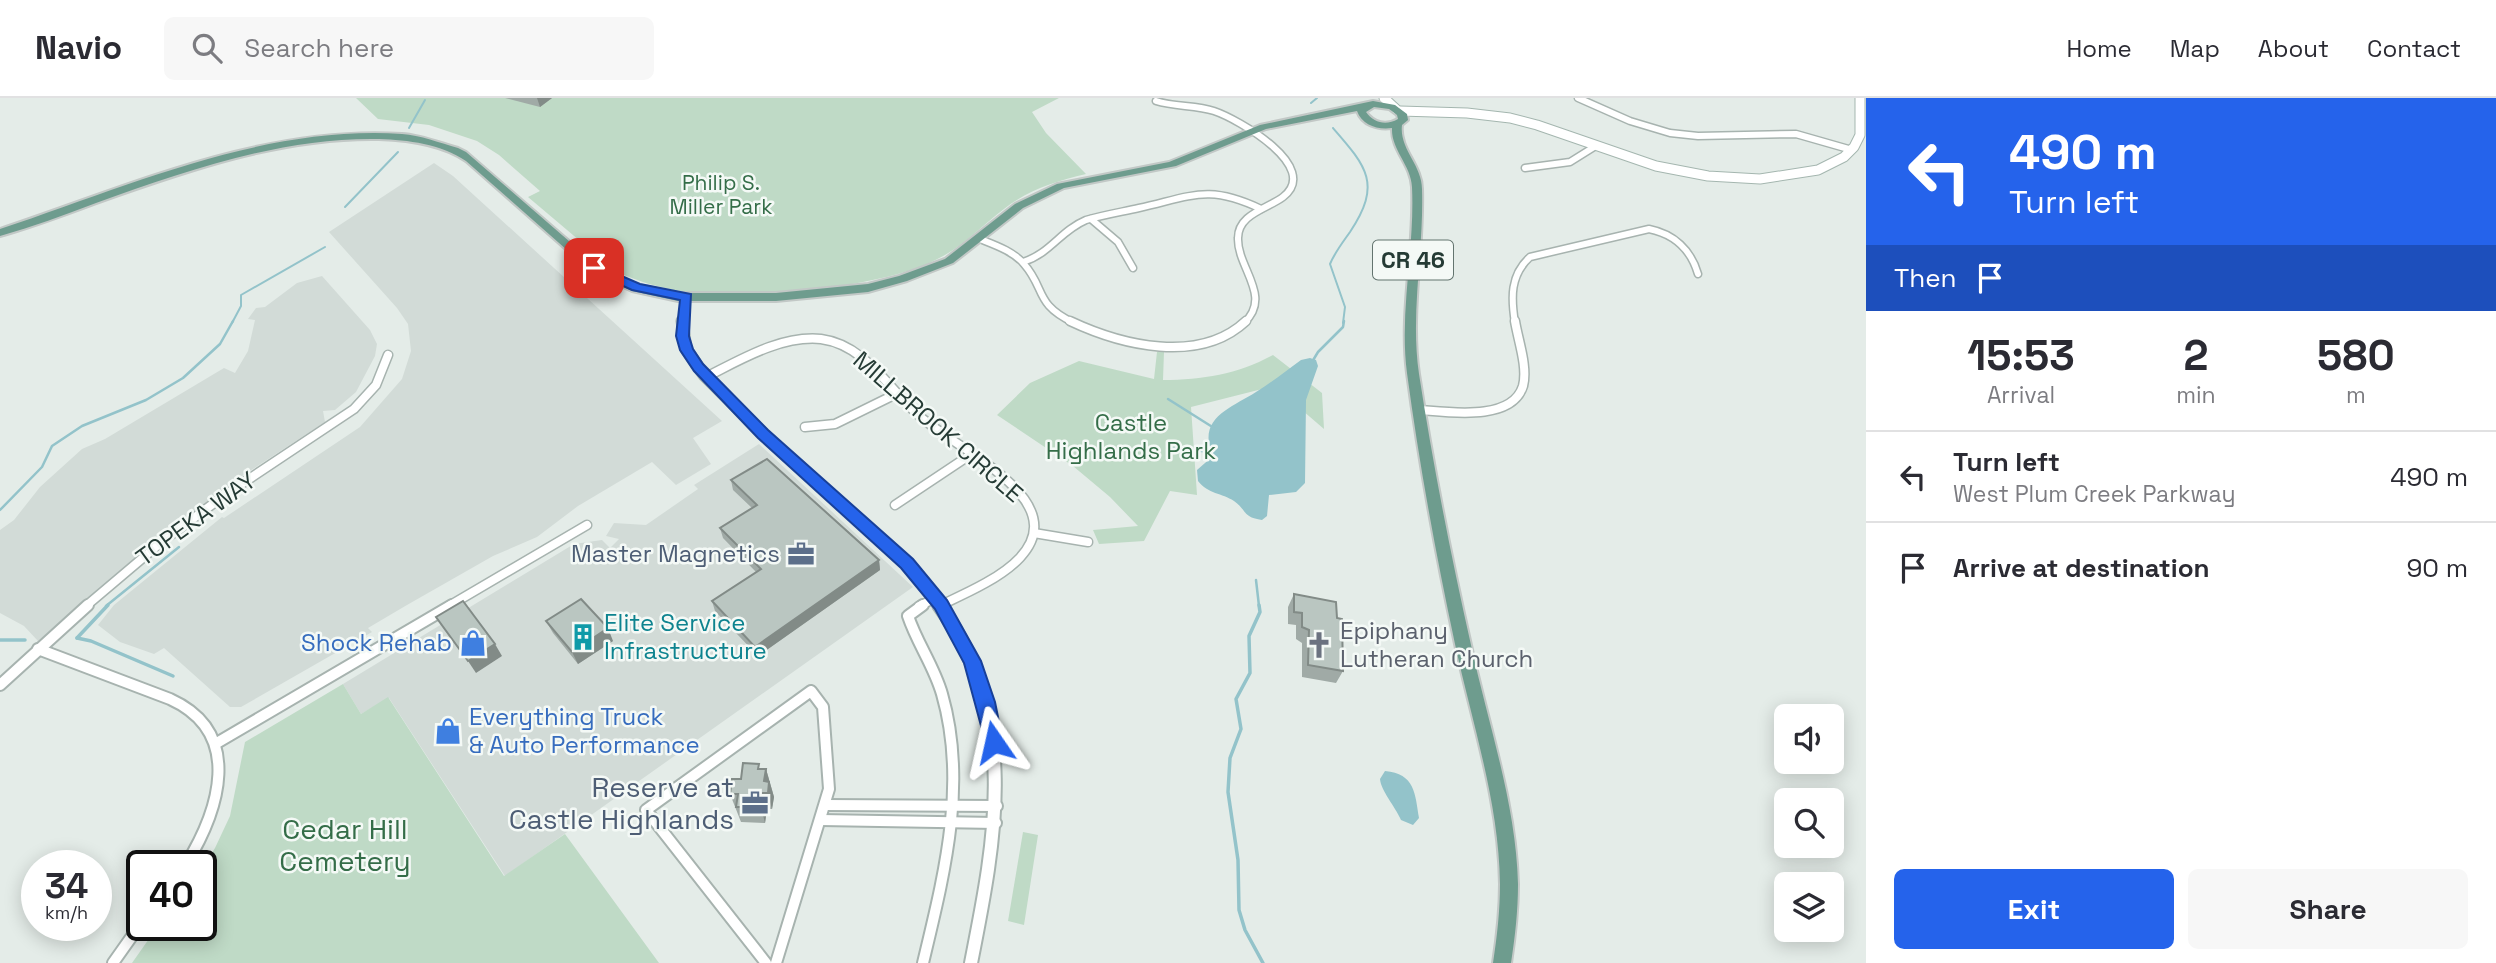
<!DOCTYPE html>
<style>
body{margin:0;font-family:"Space Grotesk",sans-serif;background:#f7f7f7;color:#2b2b33;height:100vh;display:flex;flex-direction:column;font-size:26px;white-space:nowrap}
*{box-sizing:border-box;margin:0}
p{font-size:23px;color:#7c7c81}
.icon{flex:none;width:38px;height:38px;fill:none;stroke:currentColor;stroke-width:2;stroke-linecap:round;stroke-linejoin:round}
.map{position:relative;flex:1;overflow:hidden}
.sheet{display:flex;flex-direction:column;background:#fff;width:630px}
.sheet>*{flex:none}
.hud{background:#2563eb;color:#fff;overflow:hidden}
.fabs{position:absolute;left:1774px;top:606px;display:grid;gap:14px}
.fabs a{display:grid;place-items:center;width:70px;height:70px;border-radius:10px;background:#fff;box-shadow:0 4px 18px #0003;font-size:35px}
.speed{position:absolute;left:21px;top:752px;display:flex;gap:14px;font-size:35px;font-weight:700;text-align:center}
.speed>*{display:grid;place-content:center;width:91px;height:91px;border-radius:50%;background:#fff;box-shadow:0 4px 18px #0003;line-height:1}
.speed small{font-size:18px;font-weight:400}
.speed .limit{border:4px solid #111;border-radius:10px;background:#fff;color:#111}
.pin{position:absolute;display:grid;place-items:center;width:60px;height:60px;color:#fff;margin:-30px;border-radius:14px;box-shadow:0 4px 10px #0006}
.me{position:absolute;width:77px;margin:-38px;rotate:349deg;stroke-linejoin:round;filter:drop-shadow(0 0 5px #0008)}
.turn{display:flex;align-items:center;gap:24px;height:147px;padding:0 28px;font-size:32px}
.turn .icon{width:91px;height:91px;stroke-width:2.5}
.turn b{display:block;font-size:49px;line-height:60px}
.then{display:flex;align-items:center;height:66px;padding:0 28px;background:#0003;gap:14px;font-size:26px}
.eta{display:flex;justify-content:space-evenly;align-items:center;height:119px;text-align:center}
.eta b{font-size:42px;font-weight:700;line-height:49px}
.button{display:flex;gap:14px;margin-top:auto;padding:14px 28px}
.button a{flex:1;height:80px;border-radius:10px;background:#2563eb;color:#fff;font-size:28px;font-weight:700;line-height:80px;text-align:center}
.button a+a{background:#f7f7f7;color:#2b2b33}
ul{padding:0;list-style:none}
li{display:flex;align-items:center;gap:21px;height:91px;padding:0 28px;border-top:2px solid #e1e1e2}
li div{flex:1}
li b{display:block;font-size:26px}
li em{font-style:normal}
header{display:flex;align-items:center;gap:42px;box-sizing:border-box;height:98px;padding:0 35px;background:#fff;border-bottom:2px solid #e1e1e2}
header strong{font-size:33px}
nav{display:flex;gap:38px;margin-inline-start:auto;font-size:24px}
.search{width:490px;height:63px;background:#f7f7f7;display:flex;align-items:center;gap:18px;box-sizing:border-box;padding:0 24px;border-radius:10px;color:#7c7c81;font-size:26px}
main{display:flex;flex:1;min-height:0}
.map>svg:first-child{display:block}
</style>
<header>
<strong>Navio</strong>
<div class="search"><svg class="icon" aria-label="search" viewBox="0 0 24 24"><circle cx="10" cy="10" r="6"/><path d="M15 15l6 6"/></svg>Search here</div>
<nav><a>Home</a><a>Map</a><a>About</a><a>Contact</a></nav>
</header>
<main>
<div class="map">
<svg width="1866" height="865" viewBox="0 0 1866 865">
<rect width="100%" height="100%" fill="#e4ece8"/>
<g fill="#d2dbd7">
<path d="M434 65 453 78 722 323 693 340 711 366 676 387 652 364 578 408 537 439 493 458 407 507 368 530 372 534 241 609H230L164 550 154 556 120 544 98 527 114 507 222 419 224 420 360 329 402 281 411 253 408 226 397 210 329 134Z"/>
<path d="M322 178 370 232 377 246 375 258 356 294 335 312 323 313 325 324 236 382 151 447 38 543 24 528 0 515V432L14 422 40 389 82 351 105 341 224 270 235 275 248 253 255 222 248 221 256 210 265 209 297 185Z"/>
<path d="M759 346 913 489 505 778 389 600 361 616 343 586 574 446 602 442 610 450 619 441 606 438 614 425 646 427 698 391 694 387Z"/>
</g>
<g fill="#bfdac6">
<path d="M356 0H1059L1032 14 1046 35 1086 76C1056 83 1028 92 1004 111 984 126 967 144 945 157 885 192 750 201 680 193 659 190 639 183 619 175L622 172 599 159 528 99 540 93 499 57 477 43 429 27 378 21Z"/>
<path d="M1157 254H1164L1163 282C1203 282 1238 276 1273 257L1322 295 1324 331 1274 288 1191 309 1197 397 1170 393 1144 443 1099 446 1093 432 1138 428 1110 399 1073 368 997 317 1030 285 1079 263 1154 281Z"/>
<path d="M343 586 361 616 388 599 504 778 565 736 659 865H132L158 828H201V772L215 750 230 718 245 644Z"/>
<path d="M1023 734 1038 737 1024 827 1008 823Z"/>
</g>
<g fill="#93c3ca">
<path d="M1310 260 1316 262 1318 268 1306 302 1305 385 1296 394 1269 397 1267 418 1262 422C1242 419 1247 412 1234 403 1222 395 1208 396 1198 383L1197 372 1213 358C1196 320 1231 310 1256 294 1272 284 1286 273 1301 262Z"/>
<path d="M1385 673C1415 676 1415 695 1419 720L1413 727 1401 722C1395 708 1381 693 1380 681Z"/>
</g>
<g fill="none" stroke-linecap="round" stroke-linejoin="round">
<g stroke="#93c3ca" stroke-width="2">
<path d="M1311 5 1317 0"/>
<path d="M409 30 425 2"/>
<path d="M1333 30C1367 69 1382 86 1350 134 1343 144 1335 154 1330 166L1345 209 1343 225"/>
<path d="M345 109 398 54"/>
<path d="M232 225 241 208V197L325 149"/>
</g>
<g stroke="#93c3ca" stroke-width="2.5">
<path d="M1312 264 1318 254 1343 229 1344 223"/>
<path d="M1168 301 1214 330"/>
<path d="M1167 350 1213 354"/>
<path d="M0 412 42 369 52 348 82 328 146 302 183 280 220 246 233 223"/>
<path d="M1256 482 1259 508"/>
<path d="M106 508 179 449"/>
</g>
<g stroke="#93c3ca" stroke-width="3.5">
<path d="M1259 507 1260 514 1249 538 1250 575 1236 601 1241 631 1230 660 1228 694 1238 762 1239 812 1245 832 1263 865"/>
<path d="M77 540 108 507"/>
<path d="M77 540 91 543 173 578"/>
<path d="M0 542H25"/>
</g>
<defs>
<g id="minor-far2">
<path d="M1578 0 1630 23 1670 35 1698 38 1796 36 1852 52"/>
<path d="M1156 3C1175 9 1196 7 1214 13 1238 21 1322 69 1283 99 1267 111 1238 116 1238 140 1237 170 1273 198 1244 225"/>
<path d="M1525 70 1570 64 1594 49"/>
<path d="M1091 121 1118 144 1133 170"/>
<path d="M980 141C995 147 1013 153 1024 166 1046 191 1034 206 1074 225"/>
<path d="M1023 164C1051 155 1060 133 1086 122 1103 117 1121 114 1139 110 1193 98 1208 86 1261 111"/>
<path d="M1515 225C1511 200 1510 177 1530 159L1649 131C1674 136 1691 152 1698 176"/>
</g>
<g id="minor-far1">
<path d="M1070 223C1121 247 1199 267 1246 223"/>
<path d="M706 279C740 262 781 237 821 241 867 247 890 294 923 321 952 344 987 362 1013 388 1074 449 988 485 941 507"/>
<path d="M1420 312C1448 314 1512 324 1523 288 1528 269 1518 242 1515 223"/>
<path d="M805 329 835 326 896 296"/>
<path d="M895 407 970 357"/>
<path d="M1034 435 1088 444"/>
<path d="M86 508 164 442 225 397 354 311 376 287 388 257"/>
<path d="M449 508 587 427"/>
<path d="M919 508 936 500"/>
</g>
<g id="minor">
<path d="M923 507 908 518C917 545 934 568 942 596 968 686 944 777 923 865"/>
<path d="M38 551 170 601C245 635 219 713 185 768"/>
<path d="M0 587 88 507"/>
<path d="M215 646 452 507"/>
<path d="M825 707 997 708"/>
<path d="M821 722 996 725"/>
<path d="M113 865 142 824"/>
<path d="M766 865 646 712 811 593 823 609 829 691 776 865"/>
</g>
<path id="tertiary-far2" d="M682 225 687 199"/>
<path id="tertiary-far1" d="M682 223 686 251 704 277 772 344 900 458 941 508"/>
<path id="tertiary" d="M939 507C1020 619 996 739 971 865"/>
<g id="secondary">
<path d="M1384 0 1396 11"/>
<path d="M1400 13 1467 15 1510 20 1537 27 1656 68 1708 78 1760 81 1818 72 1844 59 1854 49 1860 37V0"/>
</g>
<path id="primary" d="M1373 3 1395 7 1407 16 1408 22 1402 27C1399 51 1422 67 1422 91 1424 153 1410 215 1419 276 1433 367 1451 458 1471 547 1488 626 1516 705 1518 786 1518 813 1515 839 1511 865H1493C1497 839 1500 813 1500 786 1499 704 1472 625 1455 546 1436 457 1419 365 1407 275 1399 213 1415 151 1412 89 1411 67 1391 52 1392 30 1377 32 1362 27 1357 13L1266 31 1176 68 1064 90 1023 110 953 165 907 183 868 194 776 203H678L632 193 604 180 584 167 466 63C441 46 408 42 379 41 282 39 186 73 96 105 64 117 32 129 0 138V131C129 88 263 27 402 36 420 37 440 45 458 50L466 54 592 163 612 176 639 187 678 195H776L868 186 899 178 945 161 1015 106 1057 86 1169 64 1260 27ZM1374 9 1389 11 1397 17 1398 21C1386 28 1374 25 1366 14Z"/>
</defs>
<use href="#minor-far2" stroke="#a7b3af" stroke-width="9"/>
<use href="#minor-far1" stroke="#a7b3af" stroke-width="11"/>
<use href="#minor" stroke="#a7b3af" stroke-width="14"/>
<use href="#tertiary-far2" stroke="#a7b3af" stroke-width="10"/>
<use href="#tertiary-far1" stroke="#a7b3af" stroke-width="13"/>
<use href="#tertiary" stroke="#a7b3af" stroke-width="16"/>
<use href="#secondary" stroke="#a4b6af" stroke-width="11"/>
<use href="#primary" stroke="#c2c8c6" stroke-width="4"/>
<use href="#minor-far2" stroke="#fff" stroke-width="6"/>
<use href="#minor-far1" stroke="#fff" stroke-width="8"/>
<use href="#minor" stroke="#fff" stroke-width="10"/>
<use href="#tertiary-far2" stroke="#fff" stroke-width="8"/>
<use href="#tertiary-far1" stroke="#fff" stroke-width="10"/>
<use href="#tertiary" stroke="#fff" stroke-width="12"/>
<use href="#secondary" stroke="#fff" stroke-width="9"/>
<use href="#primary" fill="#6e9c8e" fill-rule="evenodd"/>
</g>
<g fill="#a0aaa6">
<path d="M505 0H552L540 9Z"/>
<path d="M731 382 879 462 880 472 758 558 715 513 712 503 756 474 723 440 720 430 752 410 733 392Z"/>
<path d="M1294 496 1337 520 1343 573 1336 585 1302 579V545L1296 541V527L1288 526V509Z"/>
<path d="M546 523 613 543 578 566 553 535Z"/>
<path d="M761 671H766L774 699 772 711H767L765 725 741 724 730 696 741 681Z"/>
</g>
<g fill="#828b87">
<path d="M537 0H552L540 9Z"/>
<path d="M879 462 880 472 758 558 755 549Z"/>
<path d="M608 530 613 543 578 566 572 554Z"/>
<path d="M495 546 502 558 476 575 468 563Z"/>
<path d="M766 671 774 699 772 711 764 683Z"/>
<path d="M763 695 767 711 765 725 761 709Z"/>
</g>
<g fill="#bac6c1" stroke="#828b87" stroke-width="2">
<path d="M767 361 879 462 755 549 712 503 761 471 720 430 757 407 731 382Z"/>
<path d="M1294 496 1336 504 1337 520 1342 521 1343 573 1308 567 1309 532 1302 529V515L1294 514Z"/>
<path d="M581 501 608 530 572 554 546 523Z"/>
<path d="M463 503 495 546 468 563 436 519Z"/>
<path d="M743 665 759 666 758 671H766L764 683 769 684 768 695H763L761 709H736L738 696H730L732 681H741Z"/>
</g>
<path fill="#2563eb" stroke="#184099" stroke-width="2" d="M594 166 640 186 691 196 689 238 693 251 703 266 768 332 913 461 947 502 981 563 995 604 1003 644 1001 650 994 652 987 650 964 565 935 511 901 470 758 340 694 273 680 252 676 238 680 202 632 192 590 173 588 170Z"/>
<defs>
<symbol id="office-bare" viewBox="-9 -9 18 18"><path d="M-6-3h4V-5.5h4V-3h4V5H-6ZM-1-4.5V-3h2v-1.5ZM-6 0V1H6V0Z" fill="#5c6f8a" stroke="#f4f9f6" stroke-width="2.5" paint-order="stroke"/></symbol>
<symbol id="building-bare" viewBox="-9 -9 18 18"><path d="M-4-6H4V6H1V3H-1V6H-4ZM-2.5-4.3h1.7v1.8h-1.7ZM.8-4.3h1.7v1.8H.8ZM-2.5-1h1.7V.8h-1.7ZM.8-1h1.7V.8H.8Z" fill="#0f9aa8" stroke="#f4f9f6" stroke-width="2.5" paint-order="stroke"/></symbol>
<symbol id="shop-bare" viewBox="-9 -9 18 18"><path d="M-5-2.5h2.3a2.7 3.5 0 0 1 5.4 0H5L5.5 6h-11ZM-1.5-2.5h3a1.5 2.3 0 0 0-3 0Z" fill="#3f7fe0" stroke="#f4f9f6" stroke-width="2.5" paint-order="stroke"/></symbol>
<symbol id="church-bare" viewBox="-9 -9 18 18"><path d="M-1.2-6h2.4v3.5h3.3v2.4h-3.3V6h-2.4V-.1h-3.3v-2.4h3.3Z" fill="#6b7280" stroke="#f4f9f6" stroke-width="2.5" paint-order="stroke"/></symbol>
</defs>
<g fill-rule="evenodd">
<use href="#office-bare" x="782" y="437" width="38" height="38"/>
<use href="#building-bare" x="564" y="520" width="38" height="38"/>
<use href="#shop-bare" x="454" y="526" width="38" height="38"/>
<use href="#church-bare" x="1300" y="528" width="38" height="38"/>
<use href="#shop-bare" x="429" y="614" width="38" height="38"/>
<use href="#office-bare" x="736" y="686" width="38" height="38"/>
</g>
<g text-anchor="middle" stroke-width="5" stroke-linejoin="round" paint-order="stroke">
<g font-size="21" fill="#346d48" stroke="#f4f9f6">
<text x="721" y="92">Philip S.<tspan x="721" dy="24">Miller Park</tspan></text>
</g>
<rect fill="#f4f9f6" stroke="#63746f" stroke-width="2" x="1373" y="142.5" width="80" height="39" rx="5"/>
<g font-size="23" font-weight="bold" fill="#253b35">
<text x="1413" y="170">CR 46</text>
</g>
<g font-size="24" fill="#346d48" stroke="#f4f9f6">
<text x="1131" y="333">Castle<tspan x="1131" dy="28">Highlands Park</tspan></text>
</g>
<g font-size="24" fill="#253b35" stroke="#f4f9f6">
<text transform="translate(938 329) rotate(41)" y="8">MILLBROOK CIRCLE</text>
<text transform="translate(196 421) rotate(-36)" y="8">TOPEKA WAY</text>
</g>
<g font-size="24" fill="#4e5e75" stroke="#f4f9f6" text-anchor="end">
<text x="780" y="464">Master Magnetics</text>
</g>
<g font-size="24" fill="#0d838f" stroke="#f4f9f6" text-anchor="start">
<text x="604" y="533">Elite Service<tspan x="604" dy="28">Infrastructure</tspan></text>
</g>
<g font-size="24" fill="#5b616d" stroke="#f4f9f6" text-anchor="start">
<text x="1340" y="541">Epiphany<tspan x="1340" dy="28">Lutheran Church</tspan></text>
</g>
<g font-size="24" fill="#366cbe" stroke="#f4f9f6" text-anchor="end">
<text x="452" y="553">Shock Rehab</text>
<text x="469" y="627" text-anchor="start">Everything Truck<tspan x="469" dy="28">&amp; Auto Performance</tspan></text>
</g>
<g font-size="28" fill="#4e5e75" stroke="#f4f9f6" text-anchor="end">
<text x="734" y="699">Reserve at<tspan x="734" dy="32">Castle Highlands</tspan></text>
</g>
<g font-size="28" fill="#346d48" stroke="#f4f9f6">
<text x="345" y="741">Cedar Hill<tspan x="345" dy="32">Cemetery</tspan></text>
</g>
</g>
</svg>
<div class="fabs">
<a><svg class="icon" aria-label="sound" viewBox="0 0 24 24"><path d="M4 9h4l5-4v14l-5-4H4zM17 9q2 3 0 6"/></svg></a>
<a><svg class="icon" aria-label="search" viewBox="0 0 24 24"><circle cx="10" cy="10" r="6"/><path d="M15 15l6 6"/></svg></a>
<a><svg class="icon" aria-label="layers" viewBox="0 0 24 24"><path d="M12 4l9 5-9 5-9-5zM3 14l9 5 9-5"/></svg></a>
</div>
<div class="speed"><div>34<small>km/h</small></div><div class="limit">40</div></div>
<div class="pin" style="left:594px;top:170px;background:#d93025"><svg class="icon" aria-label="arrive" viewBox="0 0 24 24"><path d="M6 21V4h12l-3 4 3 4H6"/></svg></div>
<svg class="me" style="left:994px;top:644px" viewBox="-20 -20 40 40"><path d="M0-17L14 15 0 8-14 15z" fill="#2563eb" stroke="#fff" stroke-width="4"/></svg>
</div>
<section class="sheet">
<div class="hud">
<div class="turn"><svg class="icon" aria-label="left" viewBox="0 0 24 24"><path d="M17 20v-9H6M10 6l-5 5 5 5"/></svg><div><b>490 m</b>Turn left</div></div>
<div class="then">Then<svg class="icon" aria-label="arrive" viewBox="0 0 24 24"><path d="M6 21V4h12l-3 4 3 4H6"/></svg></div>
</div>
<div class="eta">
<div><b>15:53</b><p>Arrival</p></div>
<div><b>2</b><p>min</p></div>
<div><b>580</b><p>m</p></div>
</div>
<ul>
<li><svg class="icon" aria-label="left" viewBox="0 0 24 24"><path d="M17 20v-9H6M10 6l-5 5 5 5"/></svg><div><b>Turn left</b><p>West Plum Creek Parkway</p></div><em>490 m</em></li>
<li><svg class="icon" aria-label="arrive" viewBox="0 0 24 24"><path d="M6 21V4h12l-3 4 3 4H6"/></svg><div><b>Arrive at destination</b></div><em>90 m</em></li>
</ul>
<div class="button"><a>Exit</a><a>Share</a></div>
</section>
</main>
